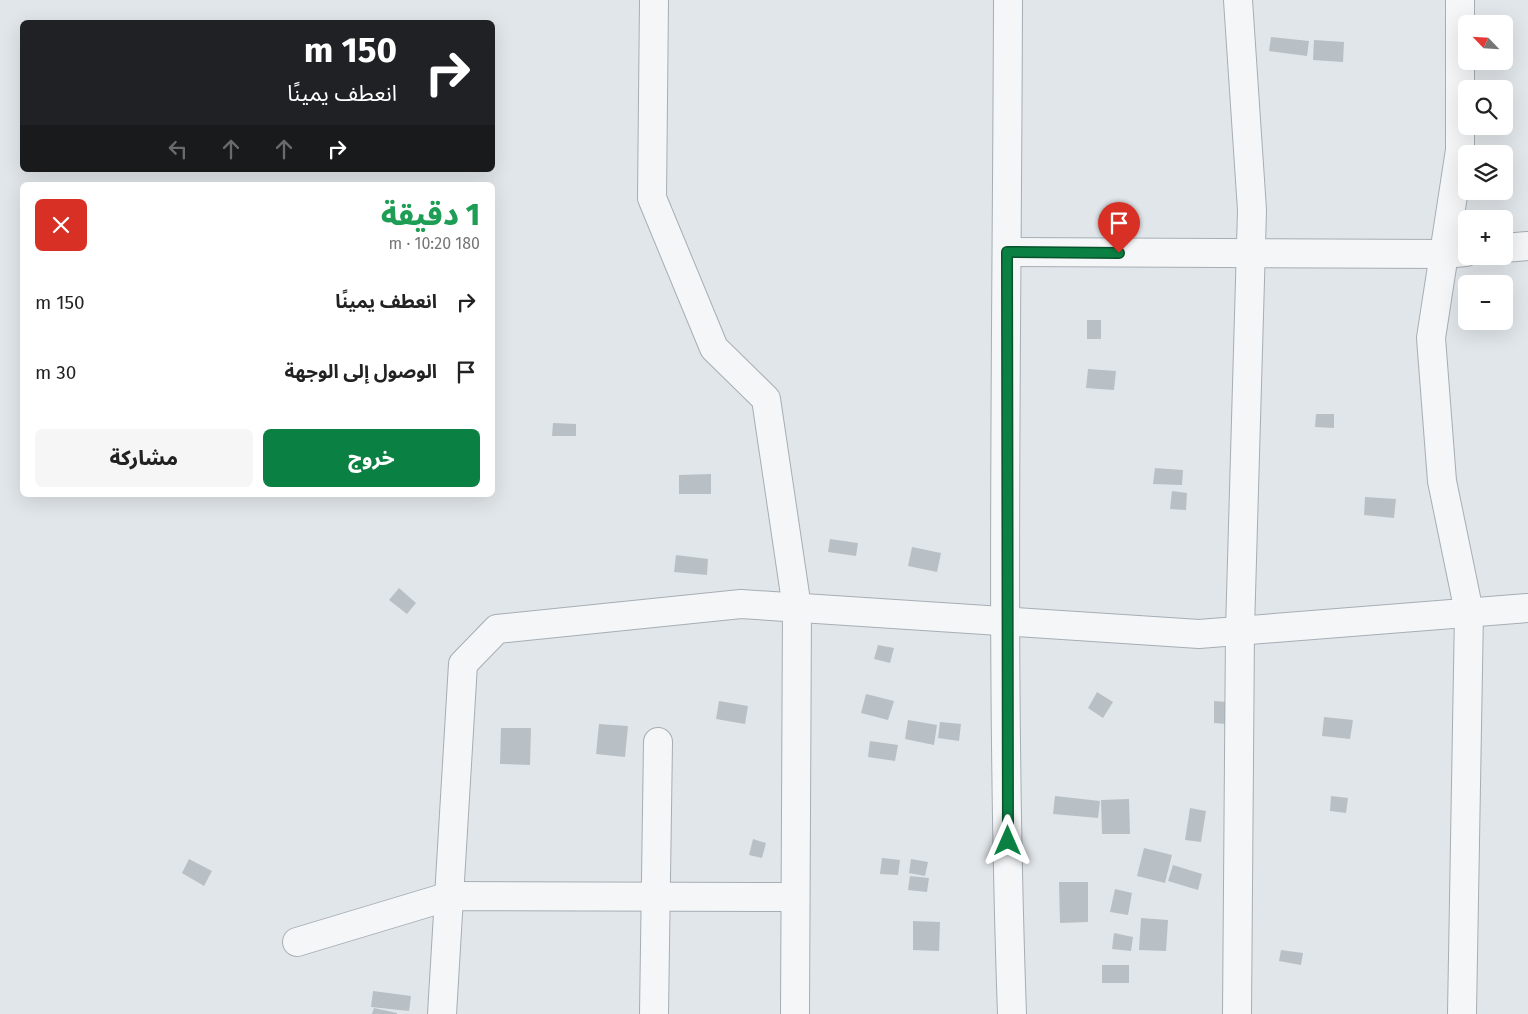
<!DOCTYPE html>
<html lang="ar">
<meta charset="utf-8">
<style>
body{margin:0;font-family:"Fira Sans","Noto Sans Arabic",sans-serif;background:#f6f6f6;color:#222;direction:rtl;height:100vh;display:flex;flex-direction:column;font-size:19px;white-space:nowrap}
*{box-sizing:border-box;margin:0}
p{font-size:16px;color:#767676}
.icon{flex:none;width:28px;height:28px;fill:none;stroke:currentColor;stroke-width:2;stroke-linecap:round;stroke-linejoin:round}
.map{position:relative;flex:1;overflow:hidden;direction:ltr}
.drawer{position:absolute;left:20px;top:182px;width:475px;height:315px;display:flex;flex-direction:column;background:#fff;border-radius:8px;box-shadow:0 5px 20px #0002;direction:rtl}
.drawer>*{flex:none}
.guide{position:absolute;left:20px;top:20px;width:475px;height:152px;border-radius:8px;box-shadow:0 5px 20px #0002;direction:rtl;background:#202124;color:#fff;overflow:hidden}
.needle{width:32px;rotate:295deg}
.tools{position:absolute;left:1458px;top:15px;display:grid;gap:10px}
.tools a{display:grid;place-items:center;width:55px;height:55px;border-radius:8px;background:#fff;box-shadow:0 5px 20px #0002;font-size:25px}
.pin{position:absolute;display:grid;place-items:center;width:42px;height:42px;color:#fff;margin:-51px -21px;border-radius:50% 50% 50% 0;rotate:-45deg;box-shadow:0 0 5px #0007}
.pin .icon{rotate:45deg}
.me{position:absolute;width:55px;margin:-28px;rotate:0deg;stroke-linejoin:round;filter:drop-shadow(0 0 4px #0008)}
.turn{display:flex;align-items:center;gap:18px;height:105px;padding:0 15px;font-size:22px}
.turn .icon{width:65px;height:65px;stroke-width:2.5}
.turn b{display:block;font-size:35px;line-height:42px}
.lanes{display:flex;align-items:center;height:48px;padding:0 15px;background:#0003;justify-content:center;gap:25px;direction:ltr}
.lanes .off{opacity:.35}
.round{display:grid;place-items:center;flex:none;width:52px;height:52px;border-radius:8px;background:#f6f6f6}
.head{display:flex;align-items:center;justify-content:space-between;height:85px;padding:0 15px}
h1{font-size:30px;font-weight:800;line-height:38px;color:#1e9e55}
.button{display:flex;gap:10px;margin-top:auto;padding:10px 15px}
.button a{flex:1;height:58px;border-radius:8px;background:#0b8043;color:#fff;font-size:20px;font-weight:800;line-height:58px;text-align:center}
.button a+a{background:#f6f6f6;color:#222}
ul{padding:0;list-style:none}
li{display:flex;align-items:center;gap:15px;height:70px;padding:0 15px}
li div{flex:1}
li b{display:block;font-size:19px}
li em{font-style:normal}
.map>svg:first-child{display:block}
</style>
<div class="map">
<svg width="1528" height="1014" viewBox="0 0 1528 1014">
<rect width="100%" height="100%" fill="#e1e6ea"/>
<g fill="#b8c0c6">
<path d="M1271 37 1309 41 1307 56 1269 51Z"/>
<path d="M1314 40 1344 42 1343 62 1313 60Z"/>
<rect x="1087" y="320" width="14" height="19"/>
<path d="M1088 369 1116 371 1114 390 1086 388Z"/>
<path d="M1316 414H1334V428L1315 427Z"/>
<path d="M553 423 576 424V436H552Z"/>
<path d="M1155 468 1183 470 1182 485 1153 484Z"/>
<path d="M711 474V494H679V475Z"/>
<path d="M1172 491 1187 493 1186 510 1170 509Z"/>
<path d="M1365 497 1396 499 1394 518 1364 515Z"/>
<path d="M830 539 858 543 856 556 828 552Z"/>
<path d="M912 547 941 553 937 572 908 566Z"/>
<path d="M676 555 708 559 707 575 674 572Z"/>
<path d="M399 588 416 603 407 614 389 600Z"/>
<path d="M878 645 894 648 890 663 874 659Z"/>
<path d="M1097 692 1113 702 1103 718 1088 708Z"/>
<path d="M866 694 894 701 888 720 861 713Z"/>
<path d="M719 701 748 706 745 724 716 719Z"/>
<path d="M1214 701 1228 702 1227 724 1214 723Z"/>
<path d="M1324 717 1353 720 1350 739 1322 736Z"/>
<path d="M908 720 937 725 934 745 905 739Z"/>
<path d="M940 722 961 724 959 741 938 738Z"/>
<path d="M599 724 628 726 625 757 596 754Z"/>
<path d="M501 728H531L530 765 500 764Z"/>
<path d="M870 741 898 745 895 761 868 757Z"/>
<path d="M1055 796 1100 801 1098 818 1053 814Z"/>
<path d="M1331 796 1348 798 1346 813 1330 811Z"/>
<path d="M1129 799 1130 834H1102L1101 800Z"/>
<path d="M1190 808 1206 811 1201 842 1185 840Z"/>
<path d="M753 839 766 843 762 858 749 855Z"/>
<path d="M1144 848 1172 855 1165 883 1137 876Z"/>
<path d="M882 858 900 860 898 875 880 874Z"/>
<path d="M189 859 212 871 204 886 182 873Z"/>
<path d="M911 859 928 862 925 876 909 873Z"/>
<path d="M1173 865 1202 874 1198 890 1168 881Z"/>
<path d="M910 876 929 878 927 892 908 890Z"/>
<path d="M1059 882H1088V922L1060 923Z"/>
<path d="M1115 889 1132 893 1128 915 1110 912Z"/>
<path d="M1141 918 1168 920 1166 951 1139 950Z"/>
<path d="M913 921 940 922 939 951 913 950Z"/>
<path d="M1114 933 1133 937 1131 951 1112 949Z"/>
<path d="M1281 950 1303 953 1301 965 1279 961Z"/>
<rect x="1102" y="965" width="27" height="18"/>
<path d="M373 991 411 996 409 1011 371 1007Z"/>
<path d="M374 1008 397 1013V1014H372Z"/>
</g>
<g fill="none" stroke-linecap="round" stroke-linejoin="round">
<defs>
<g id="street">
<path d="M654 0 652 198 714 348 766 399 797 608 795 1014"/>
<path d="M1008 0C1007 338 1000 676 1012 1014"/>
<path d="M1460 0V150L1431 338 1442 481 1469 612 1462 1014"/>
<path d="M1504 248 1528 246"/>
<path d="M1007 252 1444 254 1466 252"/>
<path d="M297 942 450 896 795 897"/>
<path d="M442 1014 463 664 497 629 741 604 1199 634 1528 608"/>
<path d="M654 1014 658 742"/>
<path d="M1237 1014 1240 630 1252 210 1238 0"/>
</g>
</defs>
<use href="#street" stroke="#a6aeb4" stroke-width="30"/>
<use href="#street" stroke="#f4f6f8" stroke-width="28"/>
</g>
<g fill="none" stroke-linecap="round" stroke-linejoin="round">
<defs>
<path id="route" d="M1008 841 1007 252 1119 253"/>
</defs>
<use href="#route" stroke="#07532c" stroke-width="12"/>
<use href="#route" stroke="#0b8043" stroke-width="9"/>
</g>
</svg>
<div class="tools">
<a><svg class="needle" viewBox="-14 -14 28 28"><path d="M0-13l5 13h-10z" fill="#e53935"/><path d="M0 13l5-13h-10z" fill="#767676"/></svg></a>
<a><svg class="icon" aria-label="search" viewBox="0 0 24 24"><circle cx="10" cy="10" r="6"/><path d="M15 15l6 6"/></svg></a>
<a><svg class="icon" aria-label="layers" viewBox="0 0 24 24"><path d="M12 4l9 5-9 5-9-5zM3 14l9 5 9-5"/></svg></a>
<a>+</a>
<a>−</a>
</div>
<div class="pin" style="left:1119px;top:253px;background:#d93025"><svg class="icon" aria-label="arrive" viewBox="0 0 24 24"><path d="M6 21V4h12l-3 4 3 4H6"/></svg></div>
<svg class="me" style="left:1008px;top:841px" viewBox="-20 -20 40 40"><path d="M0-17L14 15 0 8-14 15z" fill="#0b8043" stroke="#fff" stroke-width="4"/></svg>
<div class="guide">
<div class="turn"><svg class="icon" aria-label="right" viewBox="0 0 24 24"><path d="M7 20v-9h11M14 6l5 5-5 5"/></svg><div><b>150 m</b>انعطف يمينًا</div></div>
<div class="lanes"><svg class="icon off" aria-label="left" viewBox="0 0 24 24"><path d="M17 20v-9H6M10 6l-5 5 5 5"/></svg><svg class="icon off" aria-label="ahead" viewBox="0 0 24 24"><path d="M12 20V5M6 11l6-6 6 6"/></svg><svg class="icon off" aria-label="ahead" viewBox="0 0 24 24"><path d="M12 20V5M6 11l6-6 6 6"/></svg><svg class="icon" aria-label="right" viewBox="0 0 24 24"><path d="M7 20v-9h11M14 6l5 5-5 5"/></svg></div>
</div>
<section class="drawer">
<div class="head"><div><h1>1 دقيقة</h1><p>180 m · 10:20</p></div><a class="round" style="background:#d93025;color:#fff"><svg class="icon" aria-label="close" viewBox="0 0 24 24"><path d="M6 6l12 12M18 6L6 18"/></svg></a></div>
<ul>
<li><svg class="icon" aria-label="right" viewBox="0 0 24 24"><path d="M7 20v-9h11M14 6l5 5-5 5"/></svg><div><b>انعطف يمينًا</b></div><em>150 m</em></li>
<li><svg class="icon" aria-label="arrive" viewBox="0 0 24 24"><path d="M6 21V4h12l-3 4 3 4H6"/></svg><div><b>الوصول إلى الوجهة</b></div><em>30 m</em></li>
</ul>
<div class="button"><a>خروج</a><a>مشاركة</a></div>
</section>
</div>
